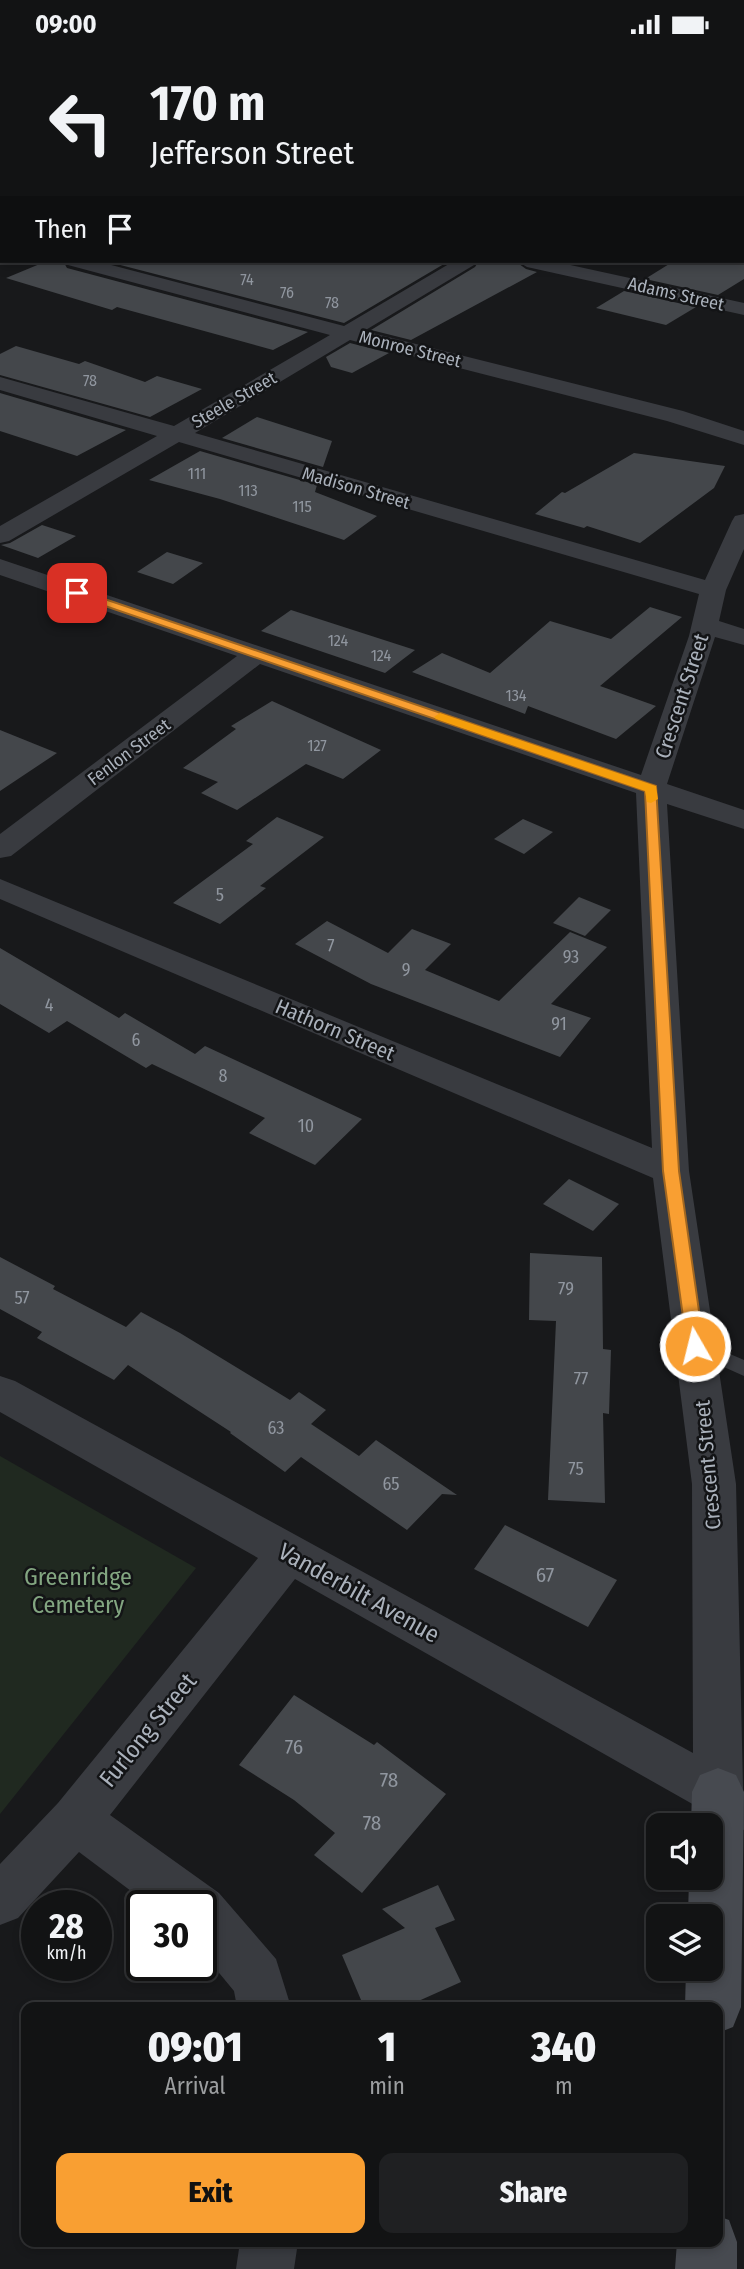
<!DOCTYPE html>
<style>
body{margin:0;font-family:"Fira Sans Condensed",sans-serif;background:#1f2022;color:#f1f3f6;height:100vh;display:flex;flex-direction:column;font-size:26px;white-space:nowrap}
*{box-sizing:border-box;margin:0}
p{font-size:23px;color:#9c9ea0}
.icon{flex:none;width:38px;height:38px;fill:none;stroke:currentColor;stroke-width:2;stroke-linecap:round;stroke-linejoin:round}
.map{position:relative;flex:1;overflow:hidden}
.details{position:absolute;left:21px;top:1953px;width:702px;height:245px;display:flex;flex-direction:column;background:#121314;border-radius:14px;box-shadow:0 4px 10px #0003,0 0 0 2px #313234}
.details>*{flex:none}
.top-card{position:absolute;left:0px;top:0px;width:746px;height:214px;box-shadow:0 4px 10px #0003,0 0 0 2px #313234;background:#121314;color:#f1f3f6;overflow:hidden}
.controls{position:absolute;left:646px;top:1764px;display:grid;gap:14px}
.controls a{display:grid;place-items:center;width:77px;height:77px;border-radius:14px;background:#121314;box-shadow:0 4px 10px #0003,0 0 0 2px #313234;font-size:35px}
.speed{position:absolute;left:21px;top:1841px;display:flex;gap:14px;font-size:35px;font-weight:700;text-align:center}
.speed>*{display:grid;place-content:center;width:91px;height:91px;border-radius:50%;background:#121314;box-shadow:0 4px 10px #0003,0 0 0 2px #313234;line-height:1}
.speed small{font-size:18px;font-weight:400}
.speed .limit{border:4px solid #111;border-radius:10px;background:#fff;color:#111}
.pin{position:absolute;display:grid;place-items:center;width:60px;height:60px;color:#fff;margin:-30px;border-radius:14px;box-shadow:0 4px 10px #0006}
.me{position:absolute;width:77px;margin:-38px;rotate:352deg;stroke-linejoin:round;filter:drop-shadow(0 0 5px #0008)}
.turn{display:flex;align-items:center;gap:24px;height:147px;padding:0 35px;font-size:32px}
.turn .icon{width:91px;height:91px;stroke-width:2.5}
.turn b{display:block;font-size:49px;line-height:60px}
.then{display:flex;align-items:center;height:66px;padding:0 35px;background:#0003;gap:14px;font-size:26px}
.eta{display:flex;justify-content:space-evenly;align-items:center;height:119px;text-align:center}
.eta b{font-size:42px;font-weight:800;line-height:49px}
.action{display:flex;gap:14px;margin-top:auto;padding:14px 35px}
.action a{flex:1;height:80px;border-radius:14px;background:#f99f32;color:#111;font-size:28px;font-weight:800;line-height:80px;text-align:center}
.action a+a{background:#1f2022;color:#f1f3f6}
.status{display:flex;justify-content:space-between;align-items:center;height:49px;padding:0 35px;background:#121314;direction:ltr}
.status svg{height:19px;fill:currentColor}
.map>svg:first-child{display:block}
</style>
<div class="status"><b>09:00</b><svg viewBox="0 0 49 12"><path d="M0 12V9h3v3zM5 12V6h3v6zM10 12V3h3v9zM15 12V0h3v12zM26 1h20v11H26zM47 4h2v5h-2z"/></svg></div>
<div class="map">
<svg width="744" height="2220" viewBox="0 0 744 2220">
<rect width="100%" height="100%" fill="#18191b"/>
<g fill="#202920">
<path d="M247 0H744V24V2H245Z"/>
<path d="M0 1407 196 1519 0 1765Z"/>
</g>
<g fill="#44474b">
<path d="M47 212H63L67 219 308 283 273 301 117 258 112 261 6 229Z"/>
<path d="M105 212H449L344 274Z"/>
<path d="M479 212H515L526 220 537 223 411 291 371 281 475 218Z"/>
<path d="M674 212H744V230L718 246 645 230Z"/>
<path d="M624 242 696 258 666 276 596 259Z"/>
<path d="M350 294 389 304 352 324 331 318 326 308Z"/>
<path d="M16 297 79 315 85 312 145 333 157 327 202 340 150 368 0 326V305Z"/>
<path d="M0 344 126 381 77 407 0 382Z"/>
<path d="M257 368 332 392 323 418 222 389Z"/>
<path d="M200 402 317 436 315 443 377 467 344 491 220 450 149 431Z"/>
<path d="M634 404 725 417 714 439 640 494 587 477 584 479 535 465 562 443 565 444Z"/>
<path d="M42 476 76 487 38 509 1 496 10 494Z"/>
<path d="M167 503 203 514 173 535 137 523Z"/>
<path d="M650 558 682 568 600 637 656 657 616 690 528 657 525 665 512 660 412 623 442 604 490 624 550 572 611 590Z"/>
<path d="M291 561 415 601 385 624 261 582Z"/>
<path d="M272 652 381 701 343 730 306 715 237 761 201 744 218 733 183 719 236 680 231 677Z"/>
<path d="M0 681 57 704 0 742Z"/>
<path d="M277 768 324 788 260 837 266 839 220 875 173 854 253 795 246 792Z"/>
<path d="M523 770 553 783 524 805 494 790Z"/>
<path d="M579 848 611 861 585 887 553 874Z"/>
<path d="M327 872 388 904 412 880 451 895 425 921 499 952 570 883 607 898 551 955 591 969 560 1008 371 935 295 895Z"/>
<path d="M0 899 119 969 125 964 195 1005 205 997 362 1070 315 1116 249 1084 265 1069 152 1015 146 1019 67 972 49 984 0 955Z"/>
<path d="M569 1130 619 1155 593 1182 543 1155Z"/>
<path d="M530 1204 602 1208 603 1300 611 1301 609 1365 603 1364 605 1454 548 1451 556 1272 529 1271Z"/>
<path d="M0 1208 55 1237 53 1240 126 1278 141 1263 180 1284 290 1351 299 1343 326 1361 311 1375 359 1407 376 1391 457 1446 442 1445 407 1481 301 1408 285 1423 230 1384 231 1383 128 1316 114 1331 37 1289 42 1283 0 1260Z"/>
<path d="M505 1476 617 1531 588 1578 474 1520Z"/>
<path d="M294 1646 374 1696 377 1693 446 1745 362 1844 314 1806 335 1784 294 1751 239 1716Z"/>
<path d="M438 1836 455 1871 435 1879 461 1933 405 1958H364L342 1906 405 1879 382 1860Z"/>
</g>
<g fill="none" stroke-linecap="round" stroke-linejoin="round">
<path fill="#393b40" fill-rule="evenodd" d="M695 1290 744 1311V1327L688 1302 685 1297 688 1292Z"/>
<g fill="#393b40" fill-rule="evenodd">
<path d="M0 0H9L10 2H2V6Z"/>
<path d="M376 0H393L375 2Z"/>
<rect x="0" y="38" width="2" height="10"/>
<rect x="0" y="81" width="2" height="10"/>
<path d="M0 159H2L0 170Z"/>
<rect x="0" y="187" width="2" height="12"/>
<path d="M66 212H96L344 277 454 212H476L474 216 364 282 683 362 744 382V396L667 372 350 291 195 384 705 531 732 472 735 467 744 465V500L726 541 719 572 744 580V596L715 588 667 735 744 761V780L667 755 689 1122 736 1435 744 1781 726 1774 295 1530 110 1766 219 1844 276 1910 291 1958H237L234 1942 201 1902V1857H151L79 1803 18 1869 0 1876V1815L58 1754 258 1509 0 1363V1327L15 1332 693 1704 692 1435 653 1129 0 850V830L652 1099 636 744 260 615 11 807 0 809V785L237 607 0 526V510L641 726 689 587 699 545 179 393 9 492 0 494V477L157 387 0 341V328L174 377 330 286 68 216Z"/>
<path d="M517 212H552L744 254V266L527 218Z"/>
<path d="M240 2193H298L294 2220H236Z"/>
</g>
<g fill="#474a50" fill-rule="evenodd">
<path d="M554 0H587L589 2H555Z"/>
<path d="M718 1719 736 1726 744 1743 741 1958 733 1978 718 1984V1958H685L686 1920H710V1867H688L689 1829H710V1776H691L692 1743 700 1726Z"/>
<path d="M718 2167 729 2171 737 2193V2220H675L677 2193H718Z"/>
</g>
</g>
<path fill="#f99f32" stroke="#a26720" stroke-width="2" d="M73 542H81L656 737 679 1122 704 1297 701 1302H689L687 1297 663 1122 645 742 73 546Z"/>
<path fill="#f59e0b" d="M440 664 656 737 658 750 651 754 647 753 645 742 436 670 434 668Z"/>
<g text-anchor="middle" stroke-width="5" stroke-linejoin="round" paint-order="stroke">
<g font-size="16" fill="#90969f">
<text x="247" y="236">74</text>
<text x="287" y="249">76</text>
<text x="332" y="259">78</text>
<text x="90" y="337">78</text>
<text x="197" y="430">111</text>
<text x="248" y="447">113</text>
<text x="302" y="463">115</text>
<text x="338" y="597">124</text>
<text x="381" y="612">124</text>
<text x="516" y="652">134</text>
<text x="317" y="702">127</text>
</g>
<g font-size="18" fill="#aab1bb" stroke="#131416">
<text transform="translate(676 245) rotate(13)" y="6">Adams Street</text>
<text transform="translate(410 300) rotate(14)" y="6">Monroe Street</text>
<text transform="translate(234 351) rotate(-30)" y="6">Steele Street</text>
<text transform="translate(356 439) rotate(16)" y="6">Madison Street</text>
<text transform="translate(129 703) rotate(-37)" y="6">Fenlon Street</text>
</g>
<g font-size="18" fill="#90969f">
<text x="220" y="852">5</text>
<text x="331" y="903">7</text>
<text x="571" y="914">93</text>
<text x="406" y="927">9</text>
<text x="49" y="962">4</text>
<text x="559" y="981">91</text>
<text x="136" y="997">6</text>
<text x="223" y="1033">8</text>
<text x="306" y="1083">10</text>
<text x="566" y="1246">79</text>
<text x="22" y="1255">57</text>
<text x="581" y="1336">77</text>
<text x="276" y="1385">63</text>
<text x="576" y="1426">75</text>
<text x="391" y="1441">65</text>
</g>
<g font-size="21" fill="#aab1bb" stroke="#131416">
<text transform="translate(682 647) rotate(-72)" y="7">Crescent Street</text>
<text transform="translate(335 981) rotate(23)" y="7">Hathorn Street</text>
<text transform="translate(708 1416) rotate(-95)" y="7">Crescent Street</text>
</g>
<g font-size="21" fill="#90969f">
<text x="545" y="1533">67</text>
<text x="294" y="1705">76</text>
<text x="389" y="1738">78</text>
<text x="372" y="1781">78</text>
</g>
<g font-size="24" fill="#83a681" stroke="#131416">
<text x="78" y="1536">Greenridge<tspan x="78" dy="28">Cemetery</tspan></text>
</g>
<g font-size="24" fill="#aab1bb" stroke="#131416">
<text transform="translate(359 1544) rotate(29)" y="8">Vanderbilt Avenue</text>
<text transform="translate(148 1681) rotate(-51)" y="8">Furlong Street</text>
</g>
</g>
</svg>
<div class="controls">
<a><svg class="icon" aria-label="sound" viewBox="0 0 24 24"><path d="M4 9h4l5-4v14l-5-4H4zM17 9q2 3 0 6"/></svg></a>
<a><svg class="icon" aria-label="layers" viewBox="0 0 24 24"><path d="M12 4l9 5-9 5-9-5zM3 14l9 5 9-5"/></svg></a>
</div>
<div class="speed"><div>28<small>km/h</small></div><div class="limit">30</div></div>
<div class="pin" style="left:77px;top:544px;background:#d93025"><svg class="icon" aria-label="arrive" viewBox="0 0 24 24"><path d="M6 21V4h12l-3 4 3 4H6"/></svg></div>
<svg class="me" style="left:695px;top:1297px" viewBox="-20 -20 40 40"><circle r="17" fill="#f99f32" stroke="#fff" stroke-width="3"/><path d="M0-11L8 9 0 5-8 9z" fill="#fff"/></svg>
<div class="top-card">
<div class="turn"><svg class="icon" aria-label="left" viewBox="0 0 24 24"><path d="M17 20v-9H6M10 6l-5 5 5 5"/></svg><div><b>170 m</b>Jefferson Street</div></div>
<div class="then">Then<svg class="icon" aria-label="arrive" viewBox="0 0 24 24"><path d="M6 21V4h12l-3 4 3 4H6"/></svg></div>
</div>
<section class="details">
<div class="eta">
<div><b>09:01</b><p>Arrival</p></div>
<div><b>1</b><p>min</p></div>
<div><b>340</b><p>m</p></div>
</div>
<div class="action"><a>Exit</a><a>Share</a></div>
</section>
</div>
